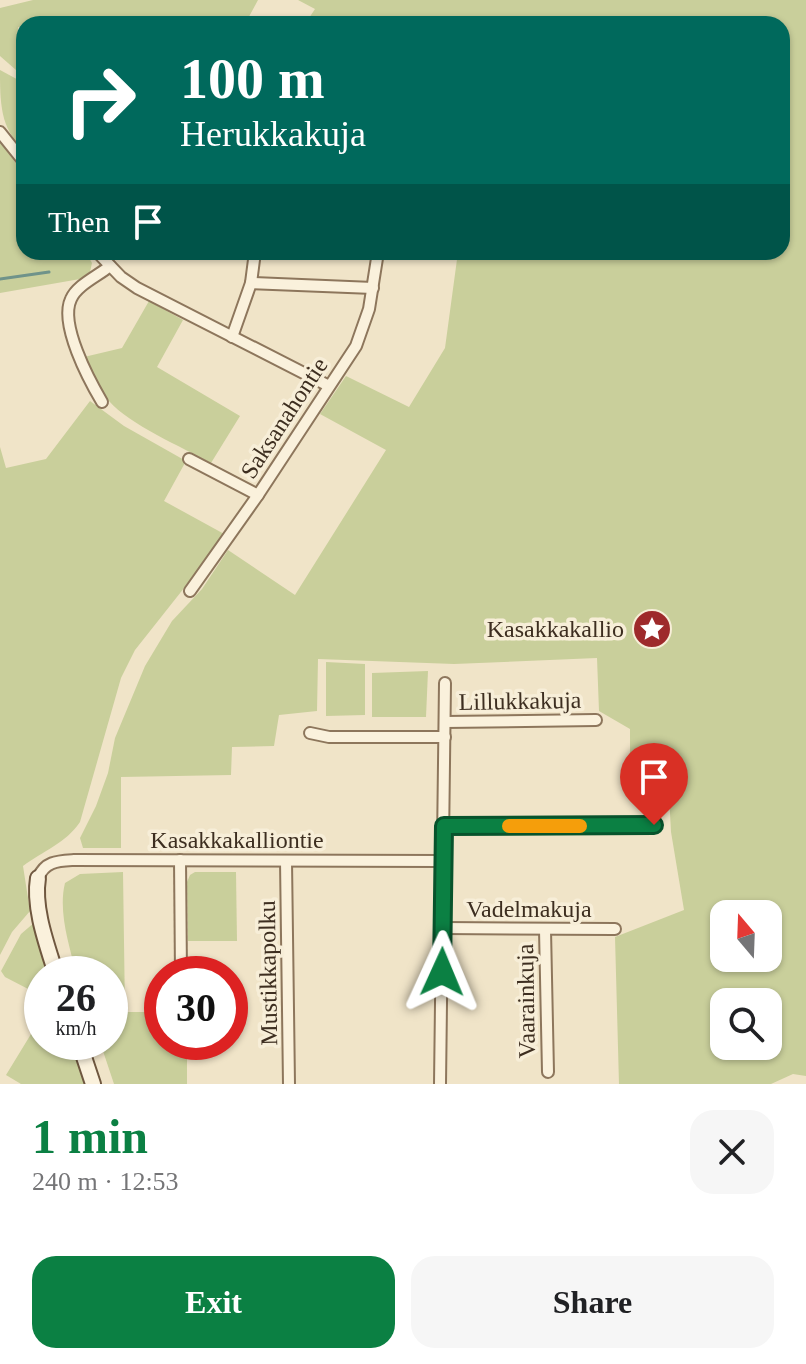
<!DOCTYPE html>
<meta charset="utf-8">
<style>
body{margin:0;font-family:Georgia,serif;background:#f6f6f6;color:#202124;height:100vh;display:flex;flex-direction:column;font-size:30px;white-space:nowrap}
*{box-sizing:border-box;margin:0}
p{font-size:26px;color:#757577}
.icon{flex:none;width:44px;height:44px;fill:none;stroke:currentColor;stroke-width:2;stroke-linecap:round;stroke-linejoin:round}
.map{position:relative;height:1084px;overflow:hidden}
.details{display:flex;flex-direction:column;background:#fff;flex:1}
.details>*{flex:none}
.guide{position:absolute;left:16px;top:16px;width:774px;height:244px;border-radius:24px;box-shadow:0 2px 6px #0004;background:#00695c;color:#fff;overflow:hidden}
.needle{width:52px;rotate:341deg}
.fabs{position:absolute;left:710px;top:900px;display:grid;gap:16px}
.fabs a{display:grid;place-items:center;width:72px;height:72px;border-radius:16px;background:#fff;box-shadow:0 2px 6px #0004;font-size:40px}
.speed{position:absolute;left:24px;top:956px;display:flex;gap:16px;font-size:40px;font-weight:700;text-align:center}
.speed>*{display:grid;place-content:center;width:104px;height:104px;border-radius:50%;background:#fff;box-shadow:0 2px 6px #0004;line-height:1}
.speed small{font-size:20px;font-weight:400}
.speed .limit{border:12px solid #d22;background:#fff;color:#111}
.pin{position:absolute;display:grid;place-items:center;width:68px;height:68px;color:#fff;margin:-82px -34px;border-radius:50% 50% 50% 0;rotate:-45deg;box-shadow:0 0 8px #0007}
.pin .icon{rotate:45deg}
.me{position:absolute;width:88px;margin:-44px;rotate:1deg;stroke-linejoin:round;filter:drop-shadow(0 0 6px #0008)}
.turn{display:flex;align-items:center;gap:28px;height:168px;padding:0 32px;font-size:36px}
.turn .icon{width:104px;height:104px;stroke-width:2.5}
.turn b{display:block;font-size:56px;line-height:68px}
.then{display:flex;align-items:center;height:76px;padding:0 32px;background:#0003;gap:16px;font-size:30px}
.round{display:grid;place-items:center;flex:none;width:84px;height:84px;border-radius:24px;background:#f6f6f6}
.headline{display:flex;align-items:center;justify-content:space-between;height:136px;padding:0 32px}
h1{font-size:48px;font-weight:700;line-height:60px;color:#0b8043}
.primary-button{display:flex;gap:16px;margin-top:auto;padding:16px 32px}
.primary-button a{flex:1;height:92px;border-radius:24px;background:#0b8043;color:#fff;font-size:32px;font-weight:700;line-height:92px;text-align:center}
.primary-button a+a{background:#f6f6f6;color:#202124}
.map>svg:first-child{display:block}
</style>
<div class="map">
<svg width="806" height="1084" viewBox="0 0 806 1084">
<rect width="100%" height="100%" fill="#f0e4c8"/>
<g fill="#c9cf9b" fill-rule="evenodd">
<path d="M33 0H258L245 24H24V28L18 27 16 70 0 56V8Z"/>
<path d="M298 0H806V1076L793 1074 771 1084H619L615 937 684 910 671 832 668 775 630 777V729L599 711 597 658 454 664 318 659 317 711 279 715 274 746 232 747 231 775 121 777V848H83L80 838 96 806 108 773 115 738 145 666 172 621 202 589 228 550 295 595 386 450 320 414 346 376 409 407 445 348 458 252H782V24H305L315 9ZM724 914H768V958H724ZM724 1002H768V1046H724Z"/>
<path d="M0 70 24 83V148C0 131 0 101 0 70Z"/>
<path d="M0 142 24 174V252H86L92 263 90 272 80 279 0 293Z"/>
<path d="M149 301 183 320 157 367 240 416 211 463C182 447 130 425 109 401 97 389 91 373 84 357L122 348Z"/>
<path d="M90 401 124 426 186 461 164 501 226 535 135 650 121 678 80 822C66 843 43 851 23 866L30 911 12 932 0 955V447L6 468 46 459Z"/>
<path d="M326 662 365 664V715L326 716Z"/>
<path d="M428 671 426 717H372V673Z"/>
<path d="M123 872 125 1012H162V1042H187V1084H114L100 1042H110V974L76 972C69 945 58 911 65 883L80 874Z"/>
<path d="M195 872H236L237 941H188L187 882 190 875Z"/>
<path d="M35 922 48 974H42V1042H71L84 1084H21L6 1075 39 1021 32 991 5 977 1 971 21 934Z"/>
</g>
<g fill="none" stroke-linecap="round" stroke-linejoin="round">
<path stroke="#6f938a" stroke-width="3" d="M0 279 49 272"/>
<defs>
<g id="street">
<path d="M0 132 24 162"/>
<path d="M97 252 121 277 137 288 329 386"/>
<path d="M251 283 373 288"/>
<path d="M232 337 251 283 255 252"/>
<path d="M102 402C89 380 59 324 71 299 77 285 98 276 110 266"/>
<path d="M189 459 258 495"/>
<path d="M190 591 258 495 356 346 369 309 378 252"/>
<path d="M445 722 596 720"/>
<path d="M310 733 329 737H445"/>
<path d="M444 826 654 825"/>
<path d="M180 860 181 974"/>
<path d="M286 861 289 1084"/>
<path d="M38 878C45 861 58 861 74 860L443 861"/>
<path d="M443 928 615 929"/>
<path d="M545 930 548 1072"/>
<path d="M440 1084 445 683"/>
</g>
<g id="secondary">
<path d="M38 878C33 908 47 945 56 974"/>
<path d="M79 1042 93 1084"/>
</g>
</defs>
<use href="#street" stroke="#8d765c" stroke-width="14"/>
<use href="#secondary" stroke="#6f573f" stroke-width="18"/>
<use href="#street" stroke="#faf1dc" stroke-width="10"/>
<use href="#secondary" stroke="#faf1dc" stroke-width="14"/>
</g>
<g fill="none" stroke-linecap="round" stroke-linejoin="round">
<defs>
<path id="route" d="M442 972 444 826 654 825"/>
</defs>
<use href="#route" stroke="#07532c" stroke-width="20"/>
<use href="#route" stroke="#0b8043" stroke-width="14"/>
<path stroke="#f59e0b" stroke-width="14" d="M509 826H580"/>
</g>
<defs>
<symbol id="sight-disc" viewBox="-11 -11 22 22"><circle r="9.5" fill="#9e2a2b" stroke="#f7eed8"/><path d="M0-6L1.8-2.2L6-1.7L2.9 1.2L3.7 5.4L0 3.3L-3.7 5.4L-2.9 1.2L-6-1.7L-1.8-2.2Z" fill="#fff"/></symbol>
</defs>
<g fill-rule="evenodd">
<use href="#sight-disc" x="630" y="607" width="44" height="44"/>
</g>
<g text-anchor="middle" stroke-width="7" stroke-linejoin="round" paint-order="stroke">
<g font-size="24" fill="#3d2e20" stroke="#f7eed8">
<text transform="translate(284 418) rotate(-57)" y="8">Saksanahontie</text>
<text transform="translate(520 701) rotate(-1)" y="8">Lillukkakuja</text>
<text x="237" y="848">Kasakkakalliontie</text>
<text x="529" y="917">Vadelmakuja</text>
<text transform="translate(268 973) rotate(-91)" y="8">Mustikkapolku</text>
<text transform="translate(526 1001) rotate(-91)" y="8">Vaarainkuja</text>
</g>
<g font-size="24" fill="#3d2e20" stroke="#f7eed8" text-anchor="end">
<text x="624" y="637">Kasakkakallio</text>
</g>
</g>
</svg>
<div class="fabs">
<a><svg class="needle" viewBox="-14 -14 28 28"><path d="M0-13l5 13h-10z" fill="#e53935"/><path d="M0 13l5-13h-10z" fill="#757577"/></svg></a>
<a><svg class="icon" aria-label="search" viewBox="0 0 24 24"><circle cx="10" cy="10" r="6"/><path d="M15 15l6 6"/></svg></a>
</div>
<div class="speed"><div>26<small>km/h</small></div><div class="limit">30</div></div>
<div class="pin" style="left:654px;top:825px;background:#d93025"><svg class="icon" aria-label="arrive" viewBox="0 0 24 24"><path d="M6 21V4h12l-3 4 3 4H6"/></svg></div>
<svg class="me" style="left:442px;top:972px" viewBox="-20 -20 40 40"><path d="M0-17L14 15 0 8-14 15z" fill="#0b8043" stroke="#fff" stroke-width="4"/></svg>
<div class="guide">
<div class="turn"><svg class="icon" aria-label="right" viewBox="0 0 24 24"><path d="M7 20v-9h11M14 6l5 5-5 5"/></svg><div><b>100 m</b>Herukkakuja</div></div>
<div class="then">Then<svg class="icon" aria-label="arrive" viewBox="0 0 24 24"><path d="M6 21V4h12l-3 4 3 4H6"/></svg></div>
</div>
</div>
<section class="details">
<div class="headline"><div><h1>1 min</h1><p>240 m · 12:53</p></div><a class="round"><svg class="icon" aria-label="close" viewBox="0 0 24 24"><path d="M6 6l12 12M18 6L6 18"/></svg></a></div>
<div class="primary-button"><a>Exit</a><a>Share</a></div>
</section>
